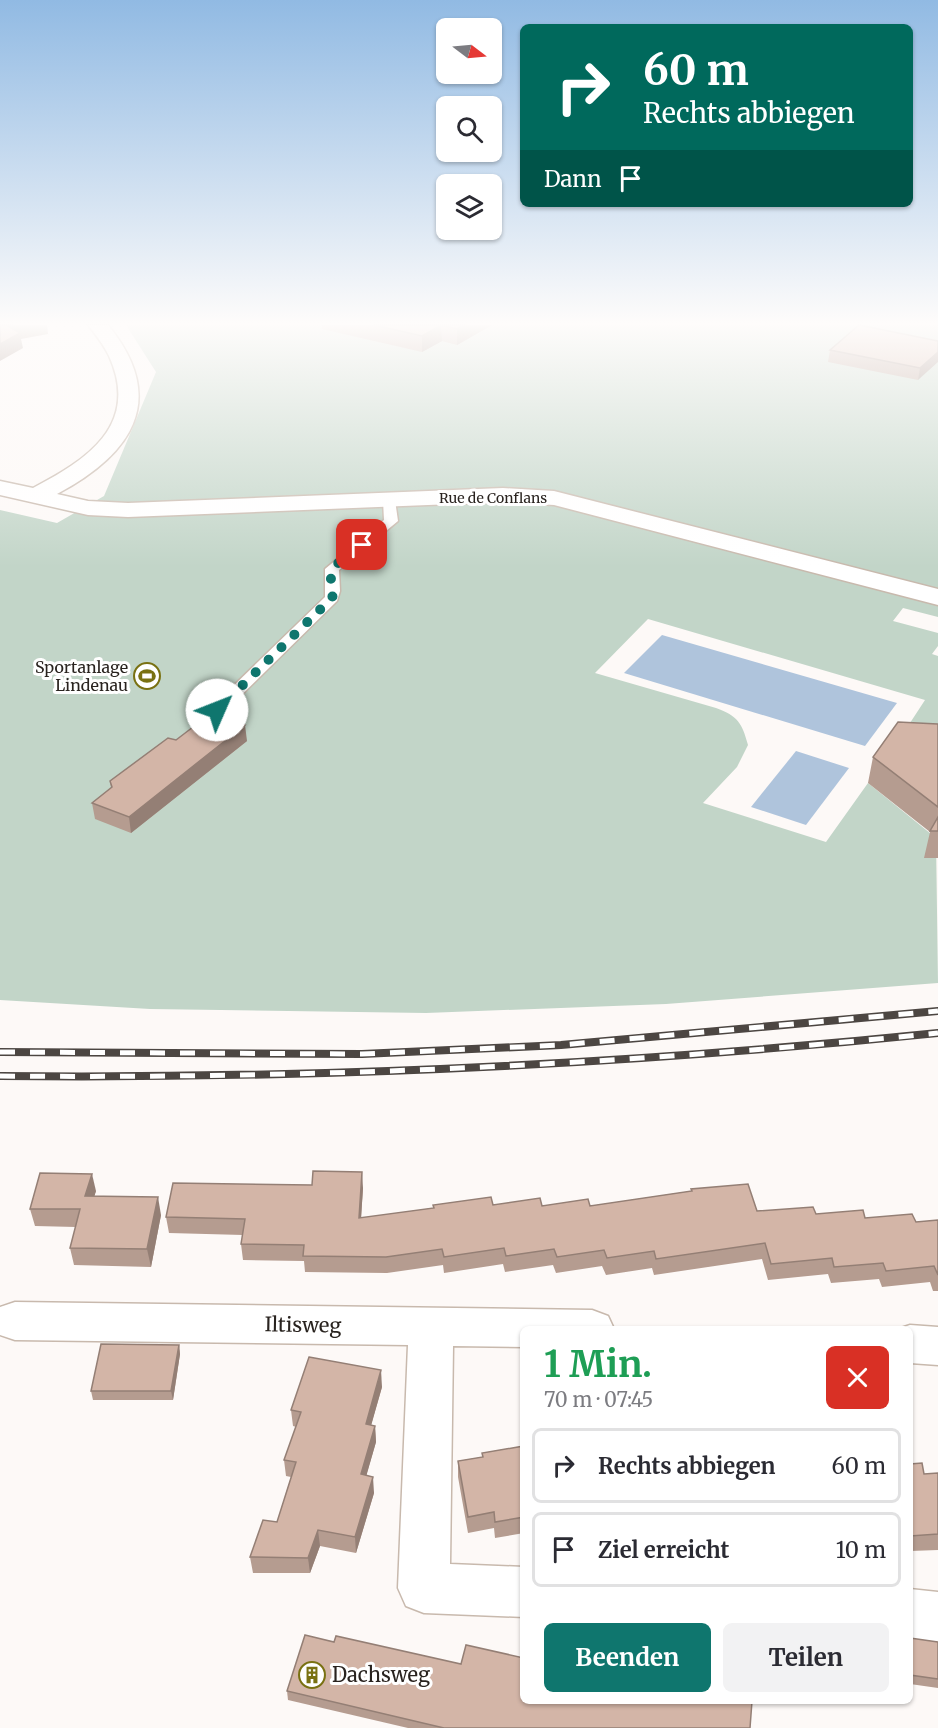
<!DOCTYPE html>
<html lang="de">
<meta charset="utf-8">
<style>
body{margin:0;font-family:Merriweather,serif;background:#f2f2f3;color:#2b2b33;height:100vh;display:flex;flex-direction:column;font-size:22px;white-space:nowrap}
*{box-sizing:border-box;margin:0}
p{font-size:20px;color:#7c7c81}
.icon{flex:none;width:33px;height:33px;fill:none;stroke:currentColor;stroke-width:2;stroke-linecap:round;stroke-linejoin:round}
.map{position:relative;flex:1;overflow:hidden}
.details{position:absolute;left:520px;top:1326px;width:393px;height:378px;display:flex;flex-direction:column;background:#fff;border-radius:9px;box-shadow:0 2px 4px #0004}
.details>*{flex:none}
.hud{position:absolute;left:520px;top:24px;width:393px;height:183px;border-radius:9px;box-shadow:0 2px 4px #0004;background:#00695c;color:#fff;overflow:hidden}
.needle{width:39px;rotate:106deg}
.buttons{position:absolute;left:436px;top:18px;display:grid;gap:12px}
.buttons a{display:grid;place-items:center;width:66px;height:66px;border-radius:9px;background:#fff;box-shadow:0 2px 4px #0004;font-size:30px}
.pin{position:absolute;display:grid;place-items:center;width:51px;height:51px;color:#fff;margin:-26px;border-radius:12px;box-shadow:0 3px 9px #0006}
.me{position:absolute;width:66px;margin:-33px;rotate:46deg;stroke-linejoin:round;filter:drop-shadow(0 0 4px #0008)}
.turn{display:flex;align-items:center;gap:21px;height:126px;padding:0 24px;font-size:27px}
.turn .icon{width:78px;height:78px;stroke-width:2.5}
.turn b{display:block;font-size:42px;line-height:51px}
.then{display:flex;align-items:center;height:57px;padding:0 24px;background:#0003;gap:12px;font-size:22px}
.round{display:grid;place-items:center;flex:none;width:63px;height:63px;border-radius:9px;background:#f2f2f3}
.headline{display:flex;align-items:center;justify-content:space-between;height:102px;padding:0 24px}
h1{font-size:36px;font-weight:700;line-height:45px;color:#1e9e55}
.cta{display:flex;gap:12px;margin-top:auto;padding:12px 24px}
.cta a{flex:1;height:69px;border-radius:9px;background:#0f766e;color:#fff;font-size:24px;font-weight:700;line-height:69px;text-align:center}
.cta a+a{background:#f2f2f3;color:#2b2b33}
ul{padding:0;list-style:none}
li{display:flex;align-items:center;gap:18px;height:75px;margin:0 12px 9px;padding:0 12px;border:3px solid #e1e1e2;border-radius:9px}
li div{flex:1}
li b{display:block;font-size:22px}
li em{font-style:normal}
.map>svg:first-child{display:block}
</style>
<div class="map">
<svg width="938" height="1728" viewBox="0 0 938 1728">
<rect width="100%" height="100%" fill="#fdf9f7"/>
<path fill="#c2d5c8" d="M126 325H938V617L903 608 893 621 938 633V646L932 654 938 656V750L893 749 925 700 648 619 595 673 716 708C738 716 742 723 748 745L737 767 703 803 826 842 868 783 936 838 938 983 666 1004 426 1013 150 1009 0 1000V510L57 523 104 496 156 372Z"/>
<g fill="#afc4dc">
<path d="M662 635 897 703 865 746 624 673Z"/>
<path d="M796 751 849 768 806 825 751 807Z"/>
</g>
<g fill="none" stroke-linecap="round" stroke-linejoin="round">
<defs>
<path id="service" d="M389 496 395 500 398 521 339 570 340 591 337 601 207 729H195L193 726 195 723 325 597V569L384 520 383 500Z"/>
<g id="minor">
<path d="M88 325H108C169 400 132 454 57 494L88 501 128 503 503 488 554 491 938 589V605L554 505 503 502 128 517 88 515 0 495V481L33 488C85 461 141 426 109 356 104 345 96 335 88 325Z"/>
<path d="M15 1302 592 1310 608 1316 614 1329H524V1347L453 1346 450 1564 524 1567V1617L424 1613 406 1606 398 1588 408 1345 15 1340 0 1335V1307Z"/>
<path d="M910 1325 938 1327V1365L910 1363V1329H898Z"/>
<path d="M910 1589 938 1592V1644L910 1640Z"/>
</g>
</defs>
<use href="#service" stroke="#c8b9ad" stroke-width="3"/>
<use href="#minor" stroke="#c8b9ad" stroke-width="3"/>
<use href="#service" fill="#fff" fill-rule="evenodd"/>
<use href="#minor" fill="#fff" fill-rule="evenodd"/>
<defs>
<g id="rail">
<path d="M0 1052 362 1054 561 1045 938 1011"/>
<path d="M0 1076C315 1079 625 1065 938 1033"/>
</g>
</defs>
<use href="#rail" stroke="#4c4642" stroke-width="8"/>
<use href="#rail" stroke="#fff" stroke-width="5" stroke-dasharray="15" stroke-linecap="butt"/>
</g>
<g fill="#b59c90">
<path d="M322 325H492L457 345 442 341 422 352 322 329Z"/>
<path d="M938 341 918 380 828 362 830 350Z"/>
<path d="M938 724V858H924L930 832 868 783 873 757Z"/>
<path d="M176 740 247 741 131 833 95 819 92 803 111 788 110 781Z"/>
<path d="M363 1188 361 1218 433 1208V1205L590 1206 691 1191V1189L757 1211 816 1214 916 1222 938 1220V1291H933L930 1282 882 1287 879 1279 831 1283 828 1274 768 1280 762 1259 654 1275 652 1268 606 1275 602 1266 556 1273 553 1265 505 1272 503 1264 444 1273 443 1265 387 1273 305 1272 304 1261 243 1260 241 1244 243 1235 169 1233 166 1217Z"/>
<path d="M96 1191 94 1196 161 1215 151 1267 74 1265 70 1248 76 1227 35 1226 30 1209Z"/>
<path d="M179 1345 180 1354 173 1400H93L91 1391Z"/>
<path d="M382 1387 371 1425 375 1426 376 1442 366 1476 374 1493 356 1553 320 1546 310 1573H253L250 1557 277 1522 291 1477 286 1476 284 1460 296 1427 293 1426 291 1410Z"/>
<path d="M524 1446V1533L495 1538 494 1528 468 1533 458 1477V1461L482 1457V1453Z"/>
<path d="M910 1464 924 1474 938 1473V1551V1550L910 1551Z"/>
<path d="M910 1638 938 1642V1688L910 1684Z"/>
<path d="M334 1642 750 1728H408L288 1700 287 1691Z"/>
</g>
<g fill="#947f75">
<path d="M13 325H47L48 334 21 339 23 348 0 361V344L8 326Z"/>
<path d="M441 325 442 341 422 352V336Z"/>
<path d="M464 325H492L457 345V329Z"/>
<path d="M938 352V362L918 380 920 368Z"/>
<path d="M245 725 247 741 131 833 129 817Z"/>
<path d="M362 1172 363 1188 360 1234 359 1218Z"/>
<path d="M92 1174 96 1191 89 1214 85 1196Z"/>
<path d="M158 1197 161 1215 151 1267 147 1249Z"/>
<path d="M179 1345 180 1354 173 1400 171 1391Z"/>
<path d="M381 1370 382 1387 367 1440 366 1424Z"/>
<path d="M375 1426 376 1442 362 1491 361 1474Z"/>
<path d="M373 1477 374 1493 356 1553 355 1537Z"/>
<path d="M318 1530 320 1546 310 1573 308 1558Z"/>
</g>
<g fill="#d3b5a7" stroke="#947f75" stroke-width="1.5">
<path d="M0 325H13L8 326 20 333 0 344Z"/>
<path d="M374 325H464L457 329 441 325 422 336Z"/>
<path d="M859 325 938 341V352L920 368 830 350Z"/>
<path d="M210 714 245 725 129 817 92 803 112 787 110 781 168 738 176 740Z"/>
<path d="M898 722 938 724V807L873 757Z"/>
<path d="M938 817V831H930Z"/>
<path d="M313 1171 362 1172 359 1218 434 1208 433 1205 491 1197 493 1205 540 1198 542 1206 588 1199 590 1206 692 1191 691 1189 748 1184 757 1211 813 1207 816 1214 863 1210 865 1218 912 1214 916 1222 938 1220V1275L934 1266 886 1271 883 1263 834 1267 832 1258 771 1264 765 1243 656 1259 654 1251 607 1258 604 1250 557 1257 554 1249 506 1256 504 1248 444 1257 442 1249 386 1257 303 1256 304 1245 241 1244 245 1219 166 1217 173 1183 312 1185Z"/>
<path d="M40 1173 92 1174 85 1196 158 1197 147 1249 70 1248 80 1209H30Z"/>
<path d="M101 1344 179 1345 171 1391H91Z"/>
<path d="M309 1357 381 1370 366 1424 375 1426 361 1474 373 1477 355 1537 318 1530 308 1558 250 1557 263 1520 277 1522 296 1462 284 1460 301 1412 291 1410Z"/>
<path d="M524 1446V1517L495 1522 494 1512 468 1517 458 1461 483 1457 482 1453Z"/>
<path d="M922 1463 924 1474 938 1473V1534L910 1536V1464Z"/>
<path d="M305 1635 334 1642 336 1636 461 1664 466 1645 524 1658V1701H752L750 1728H444L287 1691Z"/>
<path d="M910 1638 938 1642V1679L910 1675Z"/>
</g>
<linearGradient id="sky" x2="0" y2="1"><stop stop-color="#91bae3"/><stop offset="0.57" stop-color="#fefcfb"/><stop offset="1" stop-color="#fefcfb" stop-opacity="0"/></linearGradient>
<rect width="938" height="567" fill="url(#sky)"/>
<g fill="none" stroke-linecap="round" stroke-linejoin="round">
<path stroke="#0f766e" stroke-width="10" stroke-dasharray="0 18" d="M217 710 332 598C335 589 330 583 331 575 332 564 354 551 362 545"/>
</g>
<defs>
<symbol id="stadium-ring" viewBox="-11 -11 22 22"><circle r="9.5" fill="#fff" stroke="#797112" stroke-width="1.5"/><path d="M0-5a6.5 5 0 1 0 0 10a6.5 5 0 1 0 0-10ZM-3.5-1.8h7v3.6h-7Z" fill="#797112"/></symbol>
<symbol id="building-ring" viewBox="-11 -11 22 22"><circle r="9.5" fill="#fff" stroke="#797112" stroke-width="1.5"/><path d="M-4-6H4V6H1V3H-1V6H-4ZM-2.5-4.3h1.7v1.8h-1.7ZM.8-4.3h1.7v1.8H.8ZM-2.5-1h1.7V.8h-1.7ZM.8-1h1.7V.8H.8Z" fill="#797112"/></symbol>
</defs>
<g fill-rule="evenodd">
<use href="#stadium-ring" x="132" y="661" width="30" height="30"/>
<use href="#building-ring" x="297" y="1660" width="30" height="30"/>
</g>
<g text-anchor="middle" stroke-width="6" stroke-linejoin="round" paint-order="stroke">
<g font-size="14" fill="#29231f" stroke="#fff">
<text x="493" y="503">Rue de Conflans</text>
</g>
<g font-size="16" fill="#29231f" stroke="#fff" text-anchor="end">
<text x="128" y="673">Sportanlage<tspan x="128" dy="18">Lindenau</tspan></text>
</g>
<g font-size="20" fill="#29231f" stroke="#fff">
<text transform="translate(303 1325) rotate(1)" y="7">Iltisweg</text>
</g>
<g font-size="20" fill="#29231f" stroke="#fff" text-anchor="start">
<text x="332" y="1682">Dachsweg</text>
</g>
</g>
</svg>
<div class="buttons">
<a><svg class="needle" viewBox="-14 -14 28 28"><path d="M0-13l5 13h-10z" fill="#e53935"/><path d="M0 13l5-13h-10z" fill="#7c7c81"/></svg></a>
<a><svg class="icon" aria-label="search" viewBox="0 0 24 24"><circle cx="10" cy="10" r="6"/><path d="M15 15l6 6"/></svg></a>
<a><svg class="icon" aria-label="layers" viewBox="0 0 24 24"><path d="M12 4l9 5-9 5-9-5zM3 14l9 5 9-5"/></svg></a>
</div>
<div class="pin" style="left:362px;top:545px;background:#d93025"><svg class="icon" aria-label="arrive" viewBox="0 0 24 24"><path d="M6 21V4h12l-3 4 3 4H6"/></svg></div>
<svg class="me" style="left:217px;top:710px" viewBox="-20 -20 40 40"><circle r="19" fill="#fff"/><path d="M0-13L10 11 0 6-10 11z" fill="#0f766e"/></svg>
<div class="hud">
<div class="turn"><svg class="icon" aria-label="right" viewBox="0 0 24 24"><path d="M7 20v-9h11M14 6l5 5-5 5"/></svg><div><b>60 m</b>Rechts abbiegen</div></div>
<div class="then">Dann<svg class="icon" aria-label="arrive" viewBox="0 0 24 24"><path d="M6 21V4h12l-3 4 3 4H6"/></svg></div>
</div>
<section class="details">
<div class="headline"><div><h1>1 Min.</h1><p>70 m · 07:45</p></div><a class="round" style="background:#d93025;color:#fff"><svg class="icon" aria-label="close" viewBox="0 0 24 24"><path d="M6 6l12 12M18 6L6 18"/></svg></a></div>
<ul>
<li><svg class="icon" aria-label="right" viewBox="0 0 24 24"><path d="M7 20v-9h11M14 6l5 5-5 5"/></svg><div><b>Rechts abbiegen</b></div><em>60 m</em></li>
<li><svg class="icon" aria-label="arrive" viewBox="0 0 24 24"><path d="M6 21V4h12l-3 4 3 4H6"/></svg><div><b>Ziel erreicht</b></div><em>10 m</em></li>
</ul>
<div class="cta"><a>Beenden</a><a>Teilen</a></div>
</section>
</div>
